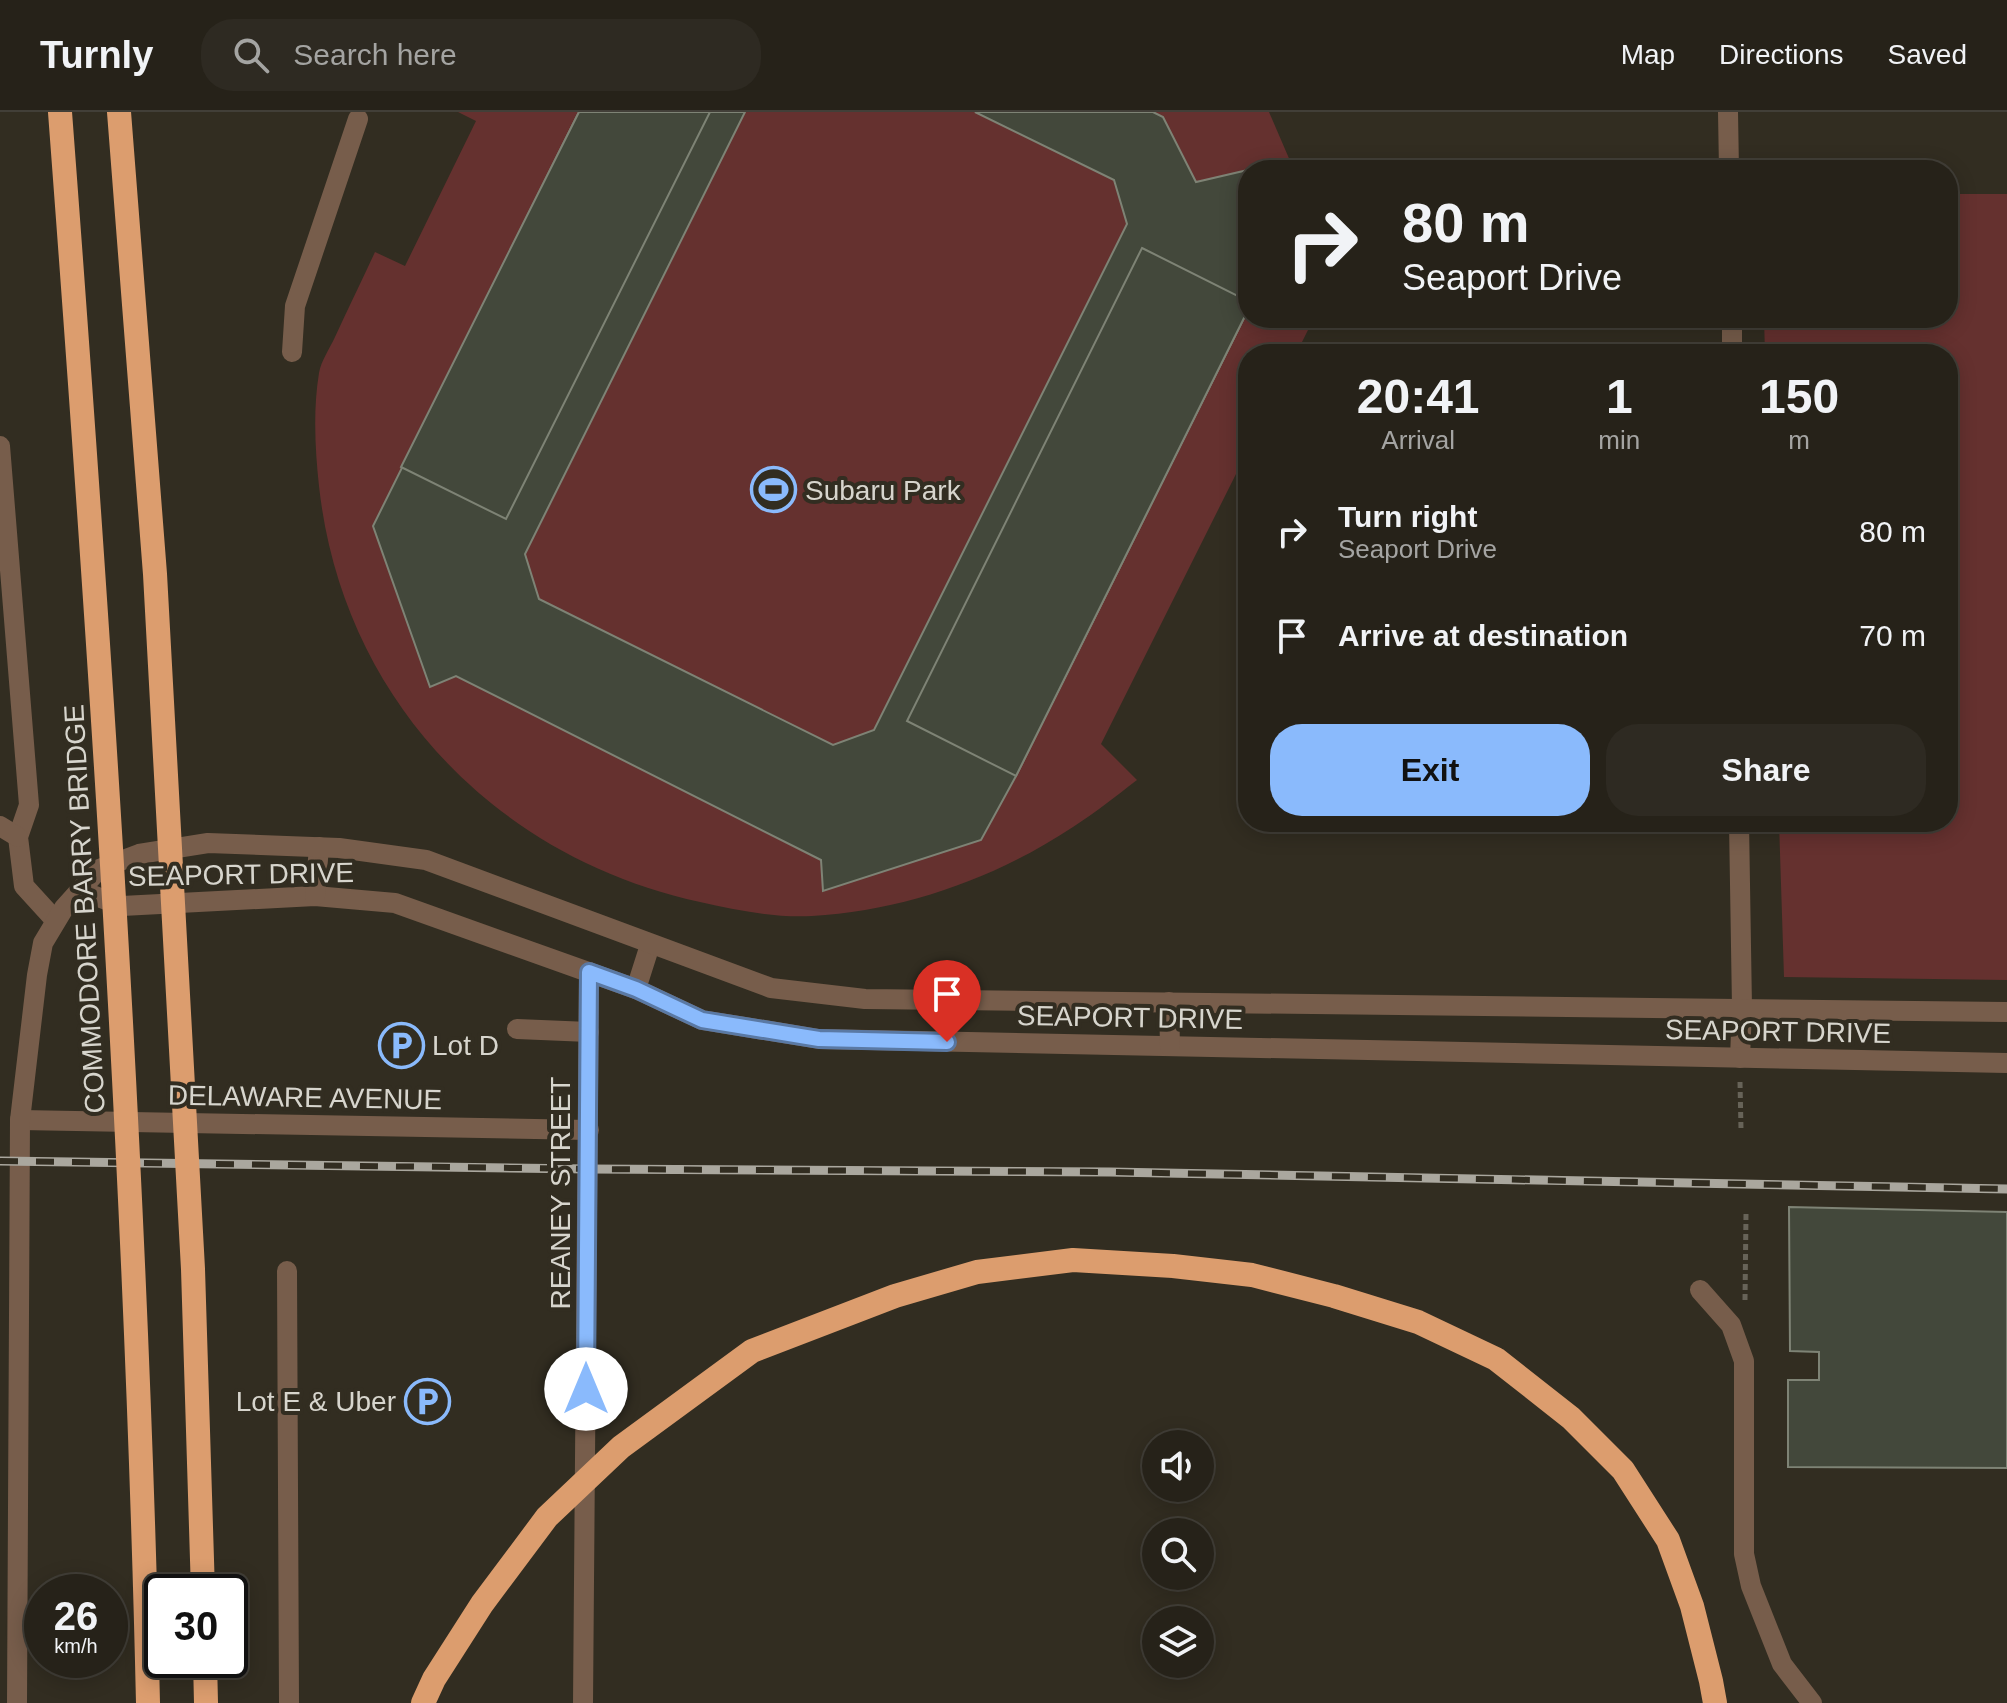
<!DOCTYPE html>
<style>
body{margin:0;font-family:Arial,sans-serif;background:#2e2a22;color:#f1f3f6;height:100vh;display:flex;flex-direction:column;font-size:30px;white-space:nowrap}
*{box-sizing:border-box;margin:0}
p{font-size:26px;color:#a4a4a2}
.icon{flex:none;width:44px;height:44px;fill:none;stroke:currentColor;stroke-width:2;stroke-linecap:round;stroke-linejoin:round}
.map{position:relative;flex:1;overflow:hidden}
.panel{position:absolute;left:1238px;top:232px;width:720px;height:488px;display:flex;flex-direction:column;background:#262219;border-radius:32px;box-shadow:0 4px 20px #0003,0 0 0 2px #423f38}
.panel>*{flex:none}
.top-card{position:absolute;left:1238px;top:48px;width:720px;height:168px;border-radius:32px;box-shadow:0 4px 20px #0003,0 0 0 2px #423f38;background:#262219;color:#f1f3f6;overflow:hidden}
.tools{position:absolute;left:1142px;top:1318px;display:grid;gap:16px}
.tools a{display:grid;place-items:center;width:72px;height:72px;border-radius:50%;background:#262219;box-shadow:0 4px 20px #0003,0 0 0 2px #423f38;font-size:40px}
.speed{position:absolute;left:24px;top:1462px;display:flex;gap:16px;font-size:40px;font-weight:700;text-align:center}
.speed>*{display:grid;place-content:center;width:104px;height:104px;border-radius:50%;background:#262219;box-shadow:0 4px 20px #0003,0 0 0 2px #423f38;line-height:1}
.speed small{font-size:20px;font-weight:400}
.speed .limit{border:4px solid #111;border-radius:12px;background:#fff;color:#111}
.pin{position:absolute;display:grid;place-items:center;width:68px;height:68px;color:#fff;margin:-82px -34px;border-radius:50% 50% 50% 0;rotate:-45deg;box-shadow:0 0 8px #0007}
.pin .icon{rotate:45deg}
.me{position:absolute;width:88px;margin:-44px;rotate:0deg;stroke-linejoin:round;filter:drop-shadow(0 0 6px #0008)}
.turn{display:flex;align-items:center;gap:28px;height:168px;padding:0 32px;font-size:36px}
.turn .icon{width:104px;height:104px;stroke-width:2.5}
.turn b{display:block;font-size:56px;line-height:68px}
.eta{display:flex;justify-content:space-evenly;align-items:center;height:136px;text-align:center}
.eta b{font-size:48px;font-weight:700;line-height:56px}
.primary-button{display:flex;gap:16px;margin-top:auto;padding:16px 32px}
.primary-button a{flex:1;height:92px;border-radius:32px;background:#8abafc;color:#111;font-size:32px;font-weight:700;line-height:92px;text-align:center}
.primary-button a+a{background:#2e2a22;color:#f1f3f6}
ul{padding:0;list-style:none}
li{display:flex;align-items:center;gap:24px;height:104px;padding:0 32px}
li div{flex:1}
li b{display:block;font-size:30px}
li em{font-style:normal}
header{display:flex;align-items:center;gap:48px;box-sizing:border-box;height:112px;padding:0 40px;background:#262219;border-bottom:2px solid #423f38}
header strong{font-size:38px}
nav{display:flex;gap:44px;margin-inline-start:auto;font-size:28px}
.search{width:560px;height:72px;background:#2e2a22;display:flex;align-items:center;gap:20px;box-sizing:border-box;padding:0 28px;border-radius:32px;color:#a4a4a2;font-size:30px}
.map>svg:first-child{display:block}
</style>
<header>
<strong>Turnly</strong>
<div class="search"><svg class="icon" aria-label="search" viewBox="0 0 24 24"><circle cx="10" cy="10" r="6"/><path d="M15 15l6 6"/></svg>Search here</div>
<nav><a>Map</a><a>Directions</a><a>Saved</a></nav>
</header>
<div class="map">
<svg width="2007" height="1591" viewBox="0 0 2007 1591">
<rect width="100%" height="100%" fill="#322d21"/>
<g fill="#65312f">
<path d="M458 0H1269L1294 58H1248V206H1314L1296 242H1248V338L1101 632 1137 668C1116 684 1095 701 1073 715 996 766 904 799 812 804 774 806 736 798 700 790 494 745 342 585 319 374 315 337 313 298 319 261 321 249 330 236 335 225 348 197 362 168 375 140L405 154 476 9Z"/>
<path d="M1948 82H2007V868L1784 865 1779 710H1948V242H1765L1764 206H1948Z"/>
</g>
<g fill="#43483b" stroke="#7e8375" stroke-width="2">
<path d="M579 0H745L525 442 539 487 833 633 874 618 1127 112 1114 68 975 0H1153L1163 5 1196 70 1252 57 1248 58V198L1016 664 981 728 823 779 821 748 456 564 430 575 373 414Z"/>
<path d="M579 0H710L506 407 401 355Z"/>
<path d="M1142 136 1248 189V198L1016 664 907 609Z"/>
<path d="M1789 1095 2007 1100V1356L1788 1355V1268H1819V1240L1790 1239Z"/>
</g>
<g fill="none" stroke-linecap="round" stroke-linejoin="round">
<g stroke="#676358" stroke-width="5" stroke-dasharray="6 4" stroke-linecap="butt">
<path d="M1740 970 1741 1017"/>
<path d="M1745 1188 1746 1102"/>
</g>
<g stroke="#775d4b" stroke-width="20">
<path d="M1728 0 1729 58"/>
<path d="M1732 206V242"/>
<path d="M292 240 295 194 358 7"/>
<path d="M0 334 29 693 18 725 24 774 55 808"/>
<path d="M1739 710 1742 896 1740 946"/>
<path d="M0 714 18 725"/>
<path d="M82 779 122 794 315 784 395 791 636 877 702 908 819 927 2007 951"/>
<path d="M315 784 319 735"/>
<path d="M636 877 650 833"/>
<path d="M1169 890 1170 934"/>
<path d="M517 917 589 920"/>
<path d="M20 1008 589 1018"/>
<path d="M287 1159 289 1591"/>
<path d="M1700 1178 1731 1213 1744 1249V1442L1751 1474 1782 1552 1812 1591"/>
<path d="M17 1591 20 1008 37 863 43 831 64 796 99 757 139 742 208 731 339 736 426 748 771 876 865 887 2007 900"/>
<path d="M583 1591 589 860"/>
</g>
<path stroke="#dc9d6e" stroke-width="24" d="M205 1548 206 1591"/>
<defs>
<path id="rail" d="M0 1049 589 1057 1110 1060 2007 1077"/>
</defs>
<use href="#rail" stroke="#aaa79e" stroke-width="9"/>
<use href="#rail" stroke="#322d21" stroke-width="6" stroke-dasharray="18" stroke-linecap="butt"/>
<g stroke="#dc9d6e" stroke-width="24">
<path d="M60 0C100 530 136 1060 148 1591"/>
<path d="M119 0 155 462 193 1157 203 1480"/>
<path d="M423 1591 434 1567 482 1492 547 1405 621 1335 752 1239 895 1184 977 1160 1073 1148 1173 1154 1252 1163 1334 1184 1418 1210 1496 1247 1571 1306 1623 1358 1668 1428 1692 1494 1711 1569 1715 1591"/>
</g>
</g>
<g fill="none" stroke-linecap="round" stroke-linejoin="round">
<defs>
<path id="route" d="M586 1277 589 860 636 877 702 908 819 927 947 930"/>
</defs>
<use href="#route" stroke="#5a79a4" stroke-width="20"/>
<use href="#route" stroke="#8abafc" stroke-width="14"/>
</g>
<defs>
<symbol id="stadium-ring" viewBox="-11 -11 22 22"><circle r="9.5" fill="#322d21" stroke="#8abafc" stroke-width="1.5"/><path d="M0-5a6.5 5 0 1 0 0 10a6.5 5 0 1 0 0-10ZM-3.5-1.8h7v3.6h-7Z" fill="#8abafc"/></symbol>
<symbol id="parking-ring" viewBox="-11 -11 22 22"><circle r="9.5" fill="#322d21" stroke="#8abafc" stroke-width="1.5"/><path d="M-3.5-5.5H1a3.5 3.5 0 0 1 0 7H-1V5.5H-3.5ZM-1-3.4V-.6H.8a1.4 1.4 0 0 0 0-2.8Z" fill="#8abafc"/></symbol>
</defs>
<g fill-rule="evenodd">
<use href="#stadium-ring" x="748" y="352" width="51" height="51"/>
<use href="#parking-ring" x="376" y="908" width="51" height="51"/>
<use href="#parking-ring" x="402" y="1264" width="51" height="51"/>
</g>
<g text-anchor="middle" stroke-width="8" stroke-linejoin="round" paint-order="stroke">
<g font-size="28" fill="#d7d5cd" stroke="#322d21" text-anchor="start">
<text x="805" y="388">Subaru Park</text>
<text x="432" y="943">Lot D</text>
<text x="396" y="1299" text-anchor="end">Lot E &amp; Uber</text>
</g>
<g font-size="28" fill="#d7d5cd" stroke="#322d21">
<text transform="translate(241 762) rotate(-1)" y="10">SEAPORT DRIVE</text>
<text transform="translate(84 797) rotate(-93)" y="10">COMMODORE BARRY BRIDGE</text>
<text transform="translate(1130 905) rotate(1)" y="10">SEAPORT DRIVE</text>
<text transform="translate(1778 919) rotate(1)" y="10">SEAPORT DRIVE</text>
<text transform="translate(305 985) rotate(1)" y="10">DELAWARE AVENUE</text>
<text transform="translate(560 1081) rotate(-90)" y="10">REANEY STREET</text>
</g>
</g>
</svg>
<div class="tools">
<a><svg class="icon" aria-label="sound" viewBox="0 0 24 24"><path d="M4 9h4l5-4v14l-5-4H4zM17 9q2 3 0 6"/></svg></a>
<a><svg class="icon" aria-label="search" viewBox="0 0 24 24"><circle cx="10" cy="10" r="6"/><path d="M15 15l6 6"/></svg></a>
<a><svg class="icon" aria-label="layers" viewBox="0 0 24 24"><path d="M12 4l9 5-9 5-9-5zM3 14l9 5 9-5"/></svg></a>
</div>
<div class="speed"><div>26<small>km/h</small></div><div class="limit">30</div></div>
<div class="pin" style="left:947px;top:930px;background:#d93025"><svg class="icon" aria-label="arrive" viewBox="0 0 24 24"><path d="M6 21V4h12l-3 4 3 4H6"/></svg></div>
<svg class="me" style="left:586px;top:1277px" viewBox="-20 -20 40 40"><circle r="19" fill="#fff"/><path d="M0-13L10 11 0 6-10 11z" fill="#8abafc"/></svg>
<div class="top-card">
<div class="turn"><svg class="icon" aria-label="right" viewBox="0 0 24 24"><path d="M7 20v-9h11M14 6l5 5-5 5"/></svg><div><b>80 m</b>Seaport Drive</div></div>
</div>
<section class="panel">
<div class="eta">
<div><b>20:41</b><p>Arrival</p></div>
<div><b>1</b><p>min</p></div>
<div><b>150</b><p>m</p></div>
</div>
<ul>
<li><svg class="icon" aria-label="right" viewBox="0 0 24 24"><path d="M7 20v-9h11M14 6l5 5-5 5"/></svg><div><b>Turn right</b><p>Seaport Drive</p></div><em>80 m</em></li>
<li><svg class="icon" aria-label="arrive" viewBox="0 0 24 24"><path d="M6 21V4h12l-3 4 3 4H6"/></svg><div><b>Arrive at destination</b></div><em>70 m</em></li>
</ul>
<div class="primary-button"><a>Exit</a><a>Share</a></div>
</section>
</div>
